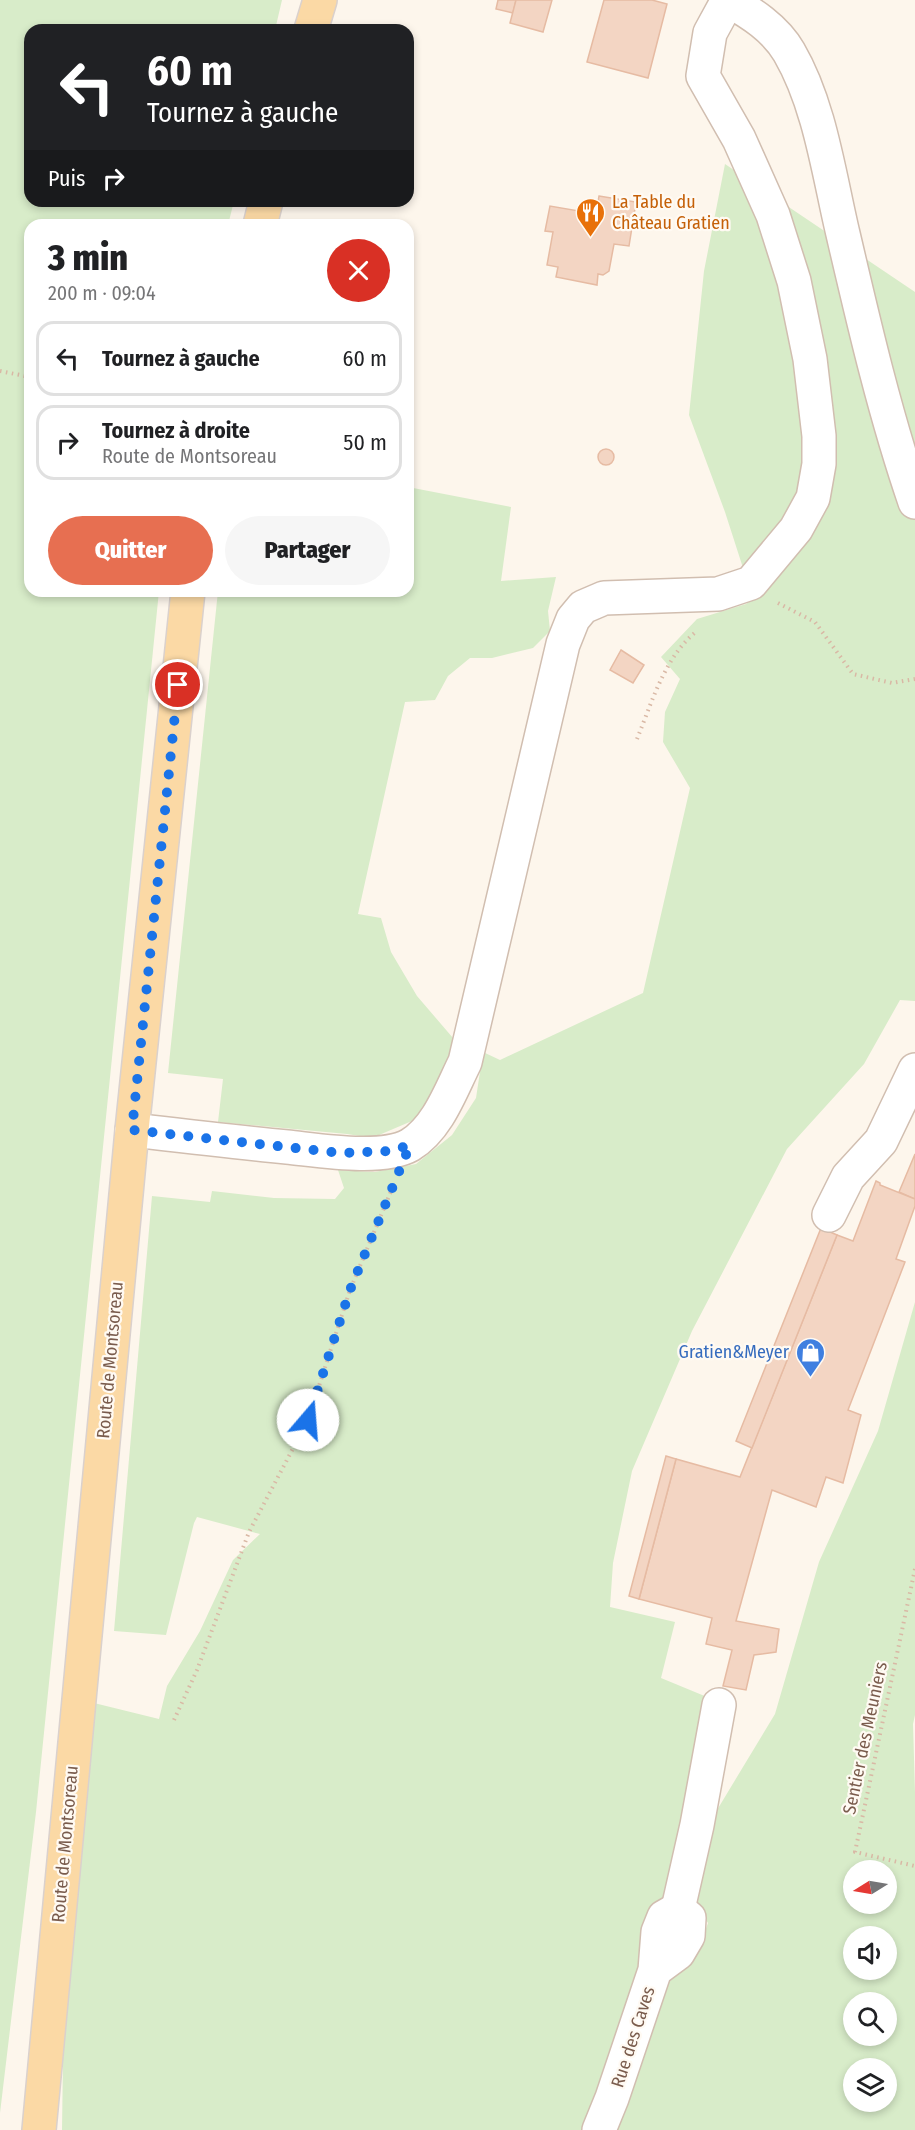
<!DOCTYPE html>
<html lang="fr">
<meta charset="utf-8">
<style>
body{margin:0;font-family:"Fira Sans Condensed",sans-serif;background:#f6f6f6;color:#202124;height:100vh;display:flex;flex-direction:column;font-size:22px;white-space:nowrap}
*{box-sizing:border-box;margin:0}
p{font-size:20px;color:#757577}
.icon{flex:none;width:33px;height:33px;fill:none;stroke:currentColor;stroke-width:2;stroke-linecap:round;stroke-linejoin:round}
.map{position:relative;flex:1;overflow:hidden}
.sheet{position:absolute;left:24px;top:219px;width:390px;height:378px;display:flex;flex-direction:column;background:#fff;border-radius:18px;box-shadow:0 3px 9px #0003}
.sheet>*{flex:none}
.top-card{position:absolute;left:24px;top:24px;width:390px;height:183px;border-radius:18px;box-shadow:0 3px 9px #0003;background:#202124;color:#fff;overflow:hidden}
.needle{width:39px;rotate:259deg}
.buttons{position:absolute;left:843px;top:1860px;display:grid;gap:12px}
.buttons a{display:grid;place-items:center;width:54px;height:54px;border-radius:50%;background:#fff;box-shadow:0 3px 9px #0003;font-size:30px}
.pin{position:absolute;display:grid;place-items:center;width:51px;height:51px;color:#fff;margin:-26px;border:3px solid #fff;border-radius:50%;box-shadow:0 2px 6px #0007}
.me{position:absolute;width:66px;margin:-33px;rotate:18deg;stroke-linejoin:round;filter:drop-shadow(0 0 4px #0008)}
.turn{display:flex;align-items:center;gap:21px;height:126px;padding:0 24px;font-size:27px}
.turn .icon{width:78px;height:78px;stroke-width:2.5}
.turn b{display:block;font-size:42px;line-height:51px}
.then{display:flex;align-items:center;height:57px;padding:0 24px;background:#0003;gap:12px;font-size:22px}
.round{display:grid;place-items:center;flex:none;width:63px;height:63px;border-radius:32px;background:#f6f6f6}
.head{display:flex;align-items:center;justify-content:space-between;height:102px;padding:0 24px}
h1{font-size:36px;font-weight:800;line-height:45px}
.primary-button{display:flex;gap:12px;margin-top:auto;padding:12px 24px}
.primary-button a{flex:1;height:69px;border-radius:36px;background:#e76f51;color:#fff;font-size:24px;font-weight:800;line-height:69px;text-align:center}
.primary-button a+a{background:#f6f6f6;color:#202124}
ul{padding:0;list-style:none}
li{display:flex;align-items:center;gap:18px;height:75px;margin:0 12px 9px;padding:0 12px;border:3px solid #e0e0e0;border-radius:18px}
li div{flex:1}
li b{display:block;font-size:22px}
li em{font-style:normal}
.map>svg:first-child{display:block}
</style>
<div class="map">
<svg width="915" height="2130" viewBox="0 0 915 2130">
<rect width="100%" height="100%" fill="#fdf6ec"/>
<g fill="#d8ecc9" fill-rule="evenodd">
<path d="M0 0H282L275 30H30V201H234L228 225H30V591H159L36 1812 0 2113Z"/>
<path d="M725 164 915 292V1001L900 1000 864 1064 787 1149 692 1331 632 1471 613 1563 610 1607 675 1622 661 1678 707 1697 666 1906 622 2026 581 2130H62L63 2059 94 1703 159 1719 167 1686 200 1631 233 1560 260 1534 197 1517 194 1523 166 1635 114 1631 152 1196 210 1202 212 1191 274 1198 335 1199 344 1188 338 1170 375 1172 416 1164 452 1135 476 1098 483 1052 500 1060 643 993 690 788 663 742 665 712 680 679 661 657 697 619 746 604 753 599 725 512 689 415 704 271Z"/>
<path d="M408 487 511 507 501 581 556 577 548 611 550 631 533 648 492 658H470L448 676 435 700 405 702 358 914 381 918 391 952 417 996 453 1038 450 1057 419 1118 372 1138 347 1134 218 1122 223 1079 168 1073 218 591H408Z"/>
<path d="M915 1302V1715L913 1724 915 1792V2130H613L663 1989 699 1948 708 1923 691 1899 714 1815 775 1714 819 1562 878 1431ZM854 1870H886V1904H854ZM854 1936H886V1970H854ZM854 2002H886V2036H854ZM854 2068H886V2102H854Z"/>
</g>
<g fill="#f3d5c3" stroke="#e6bba3" stroke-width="1.5">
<path d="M498 0H516L513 13 496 9Z"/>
<path d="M516 0H552L543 32 510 23Z"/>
<path d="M604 0H652L667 4 648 78 587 62Z"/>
<path d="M599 196 636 202 629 246 614 244 609 271 603 275 598 274 597 285 556 277 558 267 547 265 553 232 545 231 550 206 596 214Z"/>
<circle cx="606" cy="457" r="8"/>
<path d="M621 650 644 665 633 683 610 670Z"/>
<path d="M915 1154V1199L899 1192Z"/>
<path d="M876 1181 880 1183V1185L915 1199V1206L896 1259 905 1262 848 1410 861 1415 843 1483 826 1477 816 1507 772 1490 736 1621 779 1629 776 1652 754 1655 746 1690 723 1686 732 1650 706 1644 712 1618 639 1599 676 1459 740 1477 837 1235 853 1241Z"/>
<path d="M821 1228 837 1235 752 1448 736 1441Z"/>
<path d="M666 1456 676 1459 639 1599 629 1596Z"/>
</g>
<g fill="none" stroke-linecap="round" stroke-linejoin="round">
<defs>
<g id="minor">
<path d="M728 0C751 13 775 28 789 52 820 105 829 175 843 234 864 324 885 415 915 502"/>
<path d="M132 1130C184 1136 235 1142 287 1147 318 1150 382 1161 410 1145 438 1128 451 1090 465 1062L563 644 573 619 583 607 604 598 718 594 751 583 796 529 813 498 819 464V436L810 359 794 281 773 215 739 139 703 76 710 33 728 0"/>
<path d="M829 1215 848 1177 881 1141 915 1070"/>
<path d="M678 1909 697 1825 719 1705"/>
<path d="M599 2130 612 2098 655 1970 678 1953 688 1936 689 1918 678 1909 664 1917 658 1932 655 1970"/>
</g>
<g id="major">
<path d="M311 30 320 0"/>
<path d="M260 225 266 201"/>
<path d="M39 2130 132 1130 188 591"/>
</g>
</defs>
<use href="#minor" stroke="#d1beb0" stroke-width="36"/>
<use href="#major" stroke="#dad1cd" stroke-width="36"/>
<g stroke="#d9b8a5" stroke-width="4" stroke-dasharray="1.5 4.5" stroke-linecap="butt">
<path d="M0 371 30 377"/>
<path d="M778 603 815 622 853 674 892 683 915 679"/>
<path d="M637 739C652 702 665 656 697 631"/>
<path d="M915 1569 855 1852 915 1866"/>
<path d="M174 1720 197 1670 249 1532 308 1420 350 1290 394 1184"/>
</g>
<use href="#minor" stroke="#fff" stroke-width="33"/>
<use href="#major" stroke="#fbd9a5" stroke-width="33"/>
</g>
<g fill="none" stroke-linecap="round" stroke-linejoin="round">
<path stroke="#1a73e8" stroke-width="10" stroke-dasharray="0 18" d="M178 685 132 1130 340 1153 390 1151 410 1145 350 1290 308 1420"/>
</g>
<defs>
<symbol id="restaurant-pin" viewBox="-11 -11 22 30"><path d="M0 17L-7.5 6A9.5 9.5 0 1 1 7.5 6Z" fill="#e8710a" stroke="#fffaf3"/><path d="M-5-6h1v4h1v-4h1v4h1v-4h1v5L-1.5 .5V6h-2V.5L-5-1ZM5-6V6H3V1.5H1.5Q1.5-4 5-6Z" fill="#fff"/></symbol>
<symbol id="shop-pin" viewBox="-11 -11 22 30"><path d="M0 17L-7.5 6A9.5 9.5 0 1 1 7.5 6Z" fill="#3f7fe0" stroke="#fffaf3"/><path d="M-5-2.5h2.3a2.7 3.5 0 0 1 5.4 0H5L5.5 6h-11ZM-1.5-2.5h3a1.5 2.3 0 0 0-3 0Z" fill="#fff"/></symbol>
</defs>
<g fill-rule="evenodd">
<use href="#restaurant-pin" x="574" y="196" width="33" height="45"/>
<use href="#shop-pin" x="794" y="1336" width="33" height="45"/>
</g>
<g text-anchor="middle" stroke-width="4.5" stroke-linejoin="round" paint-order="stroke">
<g font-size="18" fill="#c56008" stroke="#fffaf3" text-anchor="start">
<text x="612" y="208">La Table du<tspan x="612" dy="21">Château Gratien</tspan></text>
</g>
<g font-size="18" fill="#366cbe" stroke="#fffaf3" text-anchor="end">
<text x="789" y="1358">Gratien&amp;Meyer</text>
</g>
<g font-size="18" fill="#7a5c4d" stroke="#fffaf3">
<text transform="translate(110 1360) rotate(-85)" y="6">Route de Montsoreau</text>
<text transform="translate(865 1738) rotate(-78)" y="6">Sentier des Meuniers</text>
<text transform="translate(65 1844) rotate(-85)" y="6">Route de Montsoreau</text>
<text transform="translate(633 2037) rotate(-72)" y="6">Rue des Caves</text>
</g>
</g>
</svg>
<div class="buttons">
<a><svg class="needle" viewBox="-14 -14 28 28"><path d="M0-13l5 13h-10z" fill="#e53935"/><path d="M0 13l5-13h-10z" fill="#757577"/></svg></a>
<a><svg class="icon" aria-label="sound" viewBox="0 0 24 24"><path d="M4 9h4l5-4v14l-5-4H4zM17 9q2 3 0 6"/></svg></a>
<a><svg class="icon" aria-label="search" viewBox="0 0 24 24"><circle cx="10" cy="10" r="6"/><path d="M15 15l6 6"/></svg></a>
<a><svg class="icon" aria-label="layers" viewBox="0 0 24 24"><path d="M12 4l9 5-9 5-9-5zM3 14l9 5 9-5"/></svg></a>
</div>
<div class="pin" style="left:178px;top:685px;background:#d93025"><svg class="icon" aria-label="arrive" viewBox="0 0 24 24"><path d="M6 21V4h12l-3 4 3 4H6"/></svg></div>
<svg class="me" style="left:308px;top:1420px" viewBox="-20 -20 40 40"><circle r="19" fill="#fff"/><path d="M0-13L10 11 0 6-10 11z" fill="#1a73e8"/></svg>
<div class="top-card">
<div class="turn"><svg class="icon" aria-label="left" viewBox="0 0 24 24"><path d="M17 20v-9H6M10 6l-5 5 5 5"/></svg><div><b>60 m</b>Tournez à gauche</div></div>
<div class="then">Puis<svg class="icon" aria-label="right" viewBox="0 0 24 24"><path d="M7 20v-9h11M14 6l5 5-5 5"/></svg></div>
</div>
<section class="sheet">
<div class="head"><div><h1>3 min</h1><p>200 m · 09:04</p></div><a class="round" style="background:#d93025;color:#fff"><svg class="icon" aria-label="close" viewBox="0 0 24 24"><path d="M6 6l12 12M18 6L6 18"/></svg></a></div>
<ul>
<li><svg class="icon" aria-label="left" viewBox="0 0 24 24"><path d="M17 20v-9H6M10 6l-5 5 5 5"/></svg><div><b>Tournez à gauche</b></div><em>60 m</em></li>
<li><svg class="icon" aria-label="right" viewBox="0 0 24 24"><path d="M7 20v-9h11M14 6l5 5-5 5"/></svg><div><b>Tournez à droite</b><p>Route de Montsoreau</p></div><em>50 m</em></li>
</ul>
<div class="primary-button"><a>Quitter</a><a>Partager</a></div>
</section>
</div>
